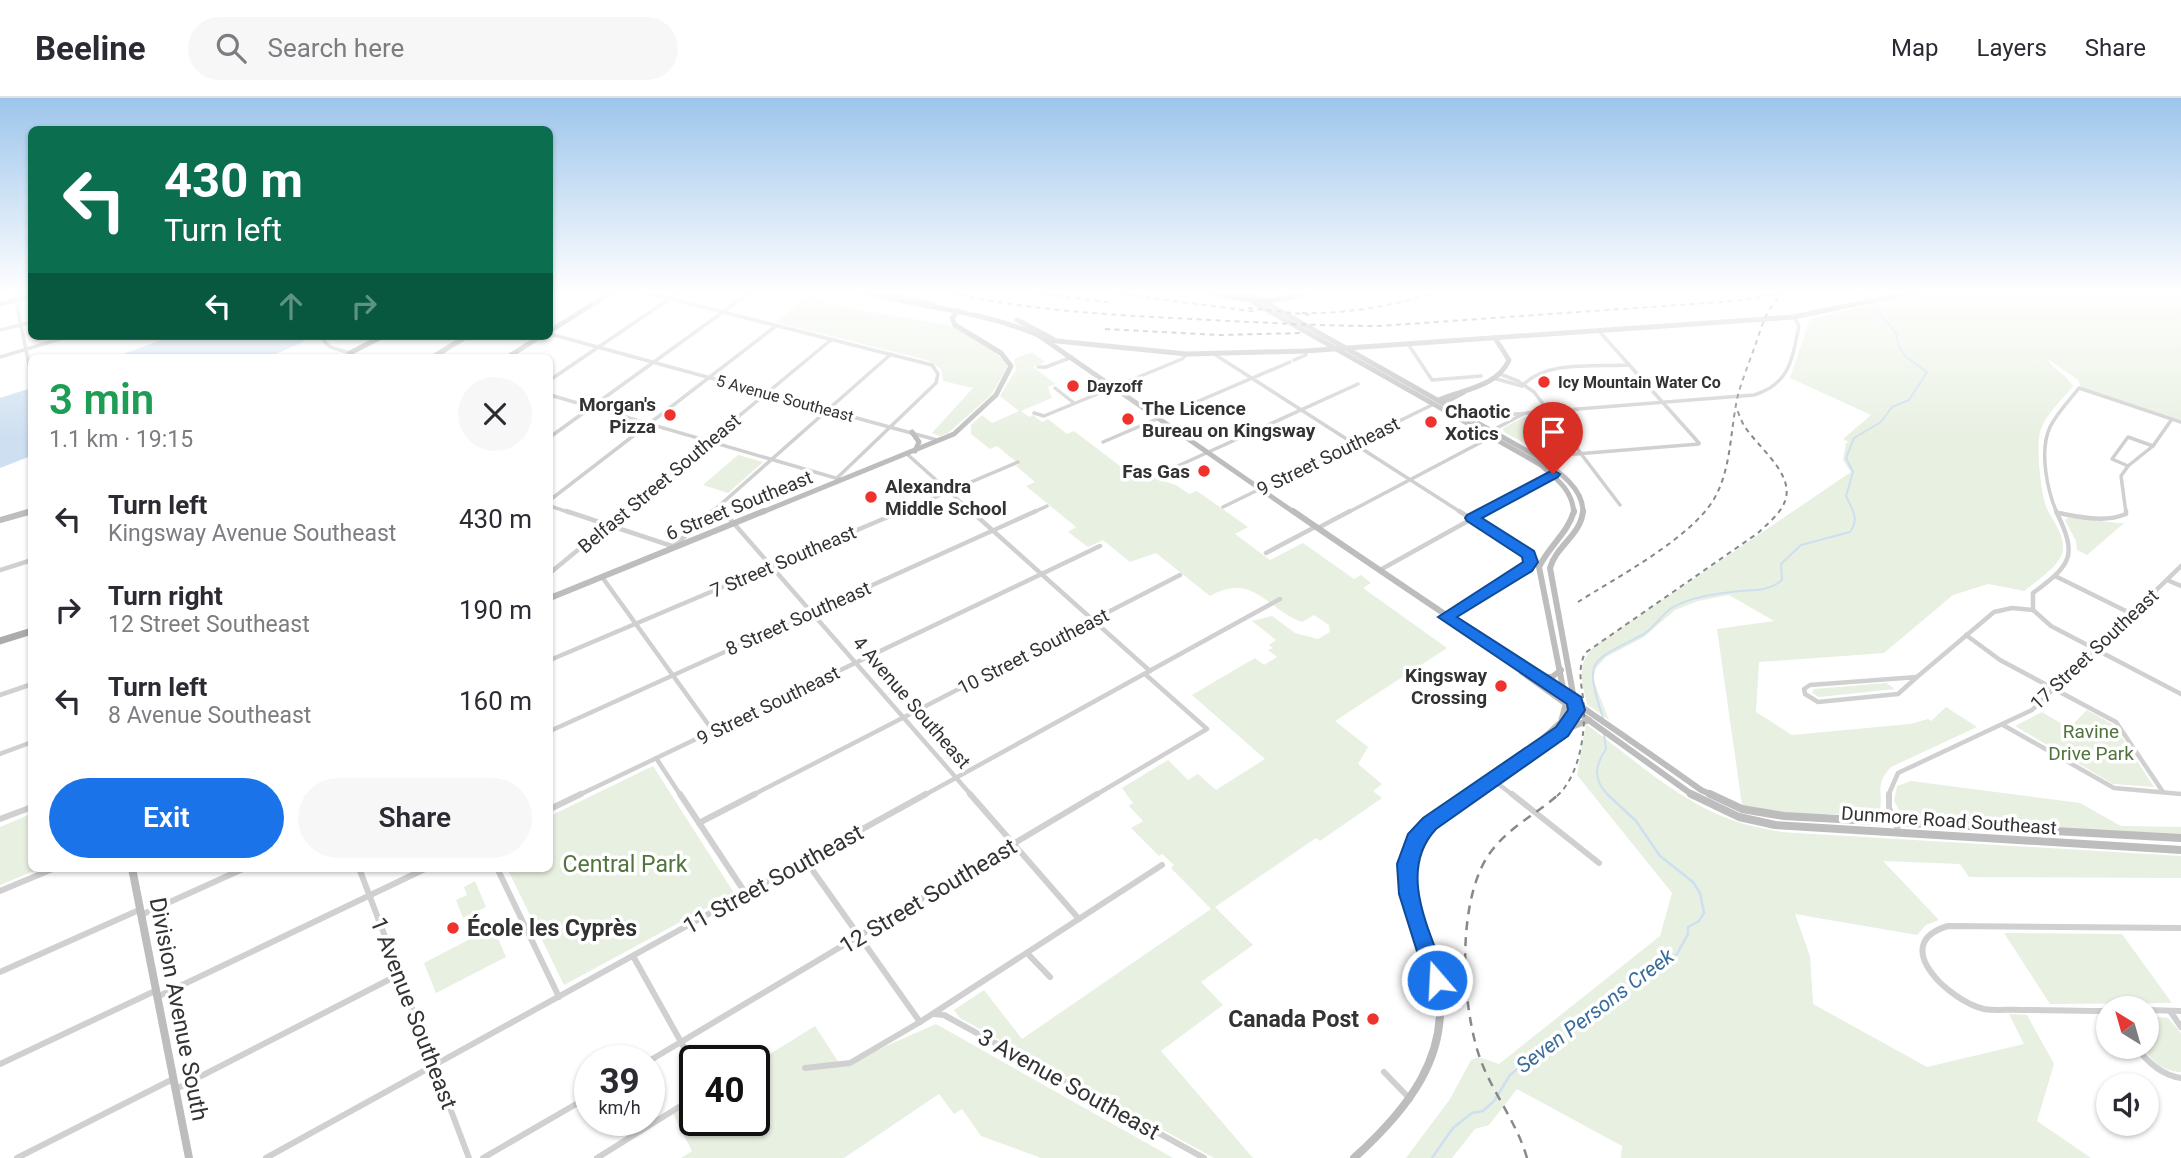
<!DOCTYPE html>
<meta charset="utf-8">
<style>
body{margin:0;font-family:Roboto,sans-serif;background:#f7f7f7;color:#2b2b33;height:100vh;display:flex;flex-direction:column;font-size:26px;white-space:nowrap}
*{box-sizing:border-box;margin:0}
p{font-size:23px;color:#7c7c81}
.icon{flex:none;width:38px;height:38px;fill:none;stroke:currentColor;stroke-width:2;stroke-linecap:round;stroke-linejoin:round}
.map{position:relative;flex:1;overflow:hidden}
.side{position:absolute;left:28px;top:256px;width:525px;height:518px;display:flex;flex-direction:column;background:#fff;border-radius:10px;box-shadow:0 2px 5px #0004}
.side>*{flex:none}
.guide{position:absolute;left:28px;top:28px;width:525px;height:214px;border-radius:10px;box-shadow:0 2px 5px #0004;background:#0b6e4f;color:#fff;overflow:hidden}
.needle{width:46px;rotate:323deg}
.tools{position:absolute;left:2096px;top:898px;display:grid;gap:14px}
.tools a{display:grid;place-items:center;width:63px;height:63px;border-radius:50%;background:#fff;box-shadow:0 2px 5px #0004;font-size:35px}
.speed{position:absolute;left:574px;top:947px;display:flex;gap:14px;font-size:35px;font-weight:700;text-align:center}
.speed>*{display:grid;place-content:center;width:91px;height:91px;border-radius:50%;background:#fff;box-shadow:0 2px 5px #0004;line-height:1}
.speed small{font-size:18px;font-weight:400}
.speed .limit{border:4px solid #111;border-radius:10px;background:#fff;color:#111}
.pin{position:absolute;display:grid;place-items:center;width:60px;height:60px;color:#fff;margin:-72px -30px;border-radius:50% 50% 50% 0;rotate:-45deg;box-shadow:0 0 7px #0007}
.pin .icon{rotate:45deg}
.me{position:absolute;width:77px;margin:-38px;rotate:341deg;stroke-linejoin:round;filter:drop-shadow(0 0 5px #0008)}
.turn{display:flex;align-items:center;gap:24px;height:147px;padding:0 21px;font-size:32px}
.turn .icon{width:91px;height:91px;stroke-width:2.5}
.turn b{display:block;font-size:49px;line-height:60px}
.lanes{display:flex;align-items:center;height:66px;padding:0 21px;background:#0003;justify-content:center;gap:35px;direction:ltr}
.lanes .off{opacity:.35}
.round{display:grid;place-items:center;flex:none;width:74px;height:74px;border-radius:37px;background:#f7f7f7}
.overview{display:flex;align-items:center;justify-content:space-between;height:119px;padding:0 21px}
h1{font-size:42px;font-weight:600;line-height:52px;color:#1e9e55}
.cta{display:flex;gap:14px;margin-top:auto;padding:14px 21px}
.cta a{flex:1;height:80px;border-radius:42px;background:#1a73e8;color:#fff;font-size:28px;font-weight:600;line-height:80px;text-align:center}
.cta a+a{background:#f7f7f7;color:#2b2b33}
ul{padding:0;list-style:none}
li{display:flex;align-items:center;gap:21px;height:91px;padding:0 21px}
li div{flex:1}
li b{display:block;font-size:26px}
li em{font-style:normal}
header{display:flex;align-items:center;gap:42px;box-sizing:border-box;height:98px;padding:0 35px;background:#fff;border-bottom:2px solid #e1e1e2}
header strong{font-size:33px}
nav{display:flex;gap:38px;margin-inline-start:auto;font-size:24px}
.search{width:490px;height:63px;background:#f7f7f7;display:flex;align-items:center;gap:18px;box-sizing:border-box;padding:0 24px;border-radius:38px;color:#7c7c81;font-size:26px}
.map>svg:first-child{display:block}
</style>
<header>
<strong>Beeline</strong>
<div class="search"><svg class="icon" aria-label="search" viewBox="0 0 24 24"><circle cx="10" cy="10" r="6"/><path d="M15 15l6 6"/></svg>Search here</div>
<nav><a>Map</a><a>Layers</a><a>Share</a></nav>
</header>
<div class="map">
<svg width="2181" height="1060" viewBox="0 0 2181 1060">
<rect width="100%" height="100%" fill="#fff"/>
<g fill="#e8f0e1">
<path d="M1927 193H2181V322L2081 289 2078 282 2048 261C2051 271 2067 276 2073 288 2063 301 2046 316 2041 331 2035 346 2041 397 2047 411 2054 425 2067 440 2062 456 2056 471 2036 483 2024 493L1988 486 1953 497 1884 555 1759 564 1756 614 1792 637 1910 626 1928 621 1931 623 1946 609 1977 629 1891 669C1872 689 1886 698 1878 717L1785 715 1742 707 1717 531 1774 523 1729 497 1698 503 1675 512 1644 539 1606 559 1596 570 1593 581 1609 622 1587 606C1581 582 1576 565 1596 547L1851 374 1843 362 1846 345 1849 344 1843 341 1871 317 1790 280 1810 221Z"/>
<path d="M809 198 836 208 950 227 991 251 1006 264 1007 270 991 297 948 335 940 338 932 335 973 290 943 283 941 271 927 262 775 224Z"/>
<path d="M1032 254 1045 264 1033 269 1056 286 1048 289 1052 300 1021 313 1029 319 1033 317 1042 324 1048 321 1067 336 1074 333 1120 368 1131 363 1154 380 1176 387 1189 396 1197 393 1248 429 1235 436 1270 462 1303 445 1354 481 1361 477 1371 485 1363 490 1447 550 1335 623 1368 649 1358 666 1382 686 1373 693 1382 700 1320 743 1316 740 1215 809 1253 847 1201 884 1223 907 1161 953 1253 1060H1214L960 920 954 912 984 892 1022 941 1211 811 1171 770 1174 767 1162 756 1159 758 1131 730 1143 723 1129 708 1133 705 1122 690 1168 662 1188 682 1198 676 1216 692 1265 661 1192 597 1255 560 1264 567 1277 559 1268 552 1273 550 1269 547 1276 542 1252 523 1272 518 1295 535 1318 541 1330 534 1329 527 1314 517 1302 524C1266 511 1254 474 1210 498L1156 455 1130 464 1103 442 1088 449 1068 434 1076 429 1026 388 1035 384 1016 368 1019 366 997 348 990 351 971 336V327L982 317 992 325 1019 313 1000 298 1016 272 1014 261Z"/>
<path d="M1548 317 1573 351 1539 353 1504 334 1503 330 1524 319Z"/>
<path d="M738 357 763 364 728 395 703 387Z"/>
<path d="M2069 419 2118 425H2124L2087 457 2077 452 2076 443 2065 422Z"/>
<path d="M1886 585 1895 591 1819 599 1812 595 1814 591Z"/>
<path d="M2087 612 2114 627 2154 689 2113 686 2015 628 2042 614 2069 630Z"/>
<path d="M1586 626C1631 659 1676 701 1729 721 1746 728 1764 730 1781 734L2181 758V780L1969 779 1960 766 1883 763 1939 822 1926 827 1917 837 1795 816 1810 858 1813 906 1927 969 2024 946 2009 916 2027 917 2054 966 2037 1023 2091 1060H1621L1622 1048 1517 991 1489 1027 1475 1031 1452 1060H1406L1450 1001 1471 962 1479 959 1499 966 1660 838 1672 795 1577 677Z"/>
<path d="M653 668 734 795 564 887 507 770H550V718Z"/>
<path d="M1911 683 2080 705 2121 728 2181 729V738L1915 722 1901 715 1894 703 1897 688Z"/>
<path d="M31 716 32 770H41L0 787V729Z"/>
<path d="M475 783 486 809 463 820 456 802 467 797 464 789Z"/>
<path d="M493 829 506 859 436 895 424 865Z"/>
<path d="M2004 835 2122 836 2172 905 2050 906Z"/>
<path d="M2147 918 2168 920 2181 935V974C2161 973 2153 964 2143 949L2147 948Z"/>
<path d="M936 926 1173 1060H1041L981 1038 962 1011 954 1016 939 996 844 1060H681L692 1053 673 1016 695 1002V1022L739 1024 754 1022V1015L765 1008 754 989V966L815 928 841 968Z"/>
</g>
<g fill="#cddff0">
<path d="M172 238H307L303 244 269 259H115Z"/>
<path d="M31 290V358L0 370V300Z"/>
</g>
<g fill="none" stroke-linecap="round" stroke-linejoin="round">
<g stroke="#cddff0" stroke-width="2">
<path d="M1858 193 1867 201"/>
<path d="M1603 620C1584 560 1589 565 1642 537 1653 531 1660 519 1670 511 1685 501 1713 496 1732 494 1751 491 1767 495 1782 482L1781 466 1801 447 1850 434C1860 421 1852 411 1846 398L1853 374 1846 360 1854 340 1881 324 1892 309 1909 302 1927 274 1906 259 1899 249 1896 235 1871 204"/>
<path d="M1604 636 1606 651C1594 669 1593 682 1609 698"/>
</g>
<path stroke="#cddff0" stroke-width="2.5" d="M1432 1060 1453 1030 1472 1015 1483 1013 1494 1003 1510 977 1544 950 1593 918 1606 904 1677 856 1688 836V829L1699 823 1704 815 1700 795 1693 784 1660 758 1636 723 1607 696"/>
<g stroke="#d0d0d0" stroke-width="3.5">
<path d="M14 193 29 267"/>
<path d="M640 193 932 267 938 276 936 285 837 380"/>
<path d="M0 232 32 224"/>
<path d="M1598 232 1699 345"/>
<path d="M550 236 937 342"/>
<path d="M325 238 324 243 330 249 350 255"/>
<path d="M1408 246 1432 282 1481 278"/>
<path d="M1214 256 1462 415"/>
<path d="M0 259 70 238"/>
<path d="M1294 262 1306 257 1305 253"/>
<path d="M1038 269H1046L1072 259"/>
<path d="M1500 276 1518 283 1534 294 1620 407"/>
<path d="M1493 280 1522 288"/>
<path d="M550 282 681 193"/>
<path d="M1522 288C1546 262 1596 269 1629 267"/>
<path d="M1055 290 1074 305"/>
<path d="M550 297 839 381"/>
<path d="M1034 315 1044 318 1182 261 1187 256"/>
<path d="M1503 317 1754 297C1790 286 1792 261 1799 228L1794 219"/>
<path d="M1493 332 1523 316"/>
<path d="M550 339 752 193"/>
<path d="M1103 344 1290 264"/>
<path d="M907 356 973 415"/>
<path d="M1539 359 1699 346"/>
<path d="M2128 368 2112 361 2128 339 2153 348"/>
<path d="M1158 377 1358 286"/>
<path d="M550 402 776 228"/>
<path d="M550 408 571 415"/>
<path d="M719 409 724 415"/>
<path d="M1223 409 1434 306"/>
<path d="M622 415 832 241"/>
<path d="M711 415 891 256"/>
<path d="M898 415 1018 364"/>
<path d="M1032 415 1047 408"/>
<path d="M1347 415 1491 339"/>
<path d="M1482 415 1552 376"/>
<path d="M2057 415C2047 392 2039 353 2050 329 2057 315 2069 303 2079 290L2181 324"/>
<path d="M2126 415 2121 378 2128 368 2153 348 2172 321"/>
</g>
<g stroke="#d0d0d0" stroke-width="4.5">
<path d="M566 413 675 449"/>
<path d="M723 413 972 698"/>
<path d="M971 413 1150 573"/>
<path d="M2056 413C2078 458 2072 466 2033 495V512L2051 528 2181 596"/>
<path d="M2058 415C2081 419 2104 425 2126 416V413"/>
<path d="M1318 430 1350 413"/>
<path d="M674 448 713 413"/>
<path d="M1266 455 1315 429"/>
<path d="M0 472 32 462"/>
<path d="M1380 472 1486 413"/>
<path d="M550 475 625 413"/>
<path d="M2055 478 2132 516"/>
<path d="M602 479 713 633"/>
<path d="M2167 482 2181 488"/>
<path d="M1447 518 1531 464 1530 458 1459 413"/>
<path d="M1966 537 2000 562 2116 624 2163 694"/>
<path d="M550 562 902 413"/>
<path d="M1917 579 1898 596 1818 604 1805 596 1804 591 1810 587Z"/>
<path d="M1917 579 1994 514 2012 510 2033 512"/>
<path d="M0 597 32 586"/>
<path d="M2003 627 2114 690 2181 696"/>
<path d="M550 633 1036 413"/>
<path d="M0 656 32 644"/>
<path d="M656 660 681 698"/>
<path d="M1492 681 1514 698"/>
<path d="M577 698 1100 448"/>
<path d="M751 698 1180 477"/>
<path d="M923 698 1280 501"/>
<path d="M1094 698 1207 631 1145 576"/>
<path d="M1888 698 1898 675 2032 612 2181 468"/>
</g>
<g stroke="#d0d0d0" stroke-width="6">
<path d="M680 696 746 796"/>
<path d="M970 696 1079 821"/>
<path d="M1512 696 1599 765"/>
<path d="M1889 696V710L1899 734"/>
<path d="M550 711 581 696"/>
<path d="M0 721 32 709"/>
<path d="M699 725 755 696"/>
<path d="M806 763 920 924"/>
<path d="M359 770 469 1060"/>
<path d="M497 770 559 899"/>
<path d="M0 793 55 770"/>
<path d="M141 817 245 770"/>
<path d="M1027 855 1050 879"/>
<path d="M633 858 695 969"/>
<path d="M0 874 139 812"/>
<path d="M157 899 427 770"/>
<path d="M2147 912 2181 913"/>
<path d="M2109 913C2080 913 2051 912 2022 912 2010 911 1996 913 1984 911 1950 903 1887 846 1948 828L2181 830"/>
<path d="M2170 913 2181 929"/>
<path d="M934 916 944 917 1204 1060"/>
<path d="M2136 948C2147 964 2161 977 2181 980"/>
<path d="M649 963 1097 696"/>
<path d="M0 966 155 893"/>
<path d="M805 970 850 965 920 924 1162 767"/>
<path d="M1384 974 1410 1001"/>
<path d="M176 991 400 876"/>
<path d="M17 1060 173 981"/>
<path d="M266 1060 926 696"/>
<path d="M483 1060 590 998"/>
<path d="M597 1060 695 999"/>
</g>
<g stroke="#bdbdbd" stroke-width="5">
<path d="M860 193C919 209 982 213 1038 237L1295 415"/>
<path d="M875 193 934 207"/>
<path d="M1234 193 1541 367C1558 382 1572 392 1574 415"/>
<path d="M1245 193 1536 358C1555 371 1584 389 1583 415"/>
<path d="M0 206 32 197"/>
<path d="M1017 222 1053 241"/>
<path d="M550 233 614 193"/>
<path d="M1047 242 1187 256 1305 253 1793 219 1918 193"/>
<path d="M433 259 467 238"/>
<path d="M508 259 541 238"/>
<path d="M1439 302C1464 291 1497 289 1509 262L1495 240"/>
<path d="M1443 305 1464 294"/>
<path d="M912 334 919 344 915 353"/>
<path d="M25 415 32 413"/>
<path d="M760 415 954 336 996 297 1011 268 1001 255 955 227 952 220 958 213"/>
</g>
<g stroke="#bdbdbd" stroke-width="6">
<path d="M1293 413C1429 507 1567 596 1701 692L1714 698"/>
<path d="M0 422 32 413"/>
<path d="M550 500 764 413"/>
<path d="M1522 574 1694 698"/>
<path d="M1541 579H1552L1561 572"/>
<path d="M1567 631 1589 622"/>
<path d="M1537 646 1561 624 1566 605 1539 469C1549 448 1568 435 1574 413"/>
<path d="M1469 698 1562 633 1576 612 1550 470C1556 448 1581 437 1583 413"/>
</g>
<g stroke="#bdbdbd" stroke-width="8">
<path d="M1691 696 1739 719 1775 727 2181 752"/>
<path d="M1710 696 1742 711 1784 718 2181 740"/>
<path d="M132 770 189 1060"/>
<path d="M1354 1060C1406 1013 1453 957 1437 881 1432 857 1421 834 1413 811 1407 789 1402 764 1414 743 1426 723 1452 710 1471 696"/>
</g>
<g stroke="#ababab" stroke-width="5">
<path d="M1209 193C1244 204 1274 208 1308 193"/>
<path d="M350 255 383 238"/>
</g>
<path stroke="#ababab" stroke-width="7" d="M0 543 32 533"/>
<g stroke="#888" stroke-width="2" stroke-dasharray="5 4.5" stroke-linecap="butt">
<path d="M942 193C1025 212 1107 217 1192 221 1254 224 1316 228 1379 228L1736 203 1793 193"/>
<path d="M1019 193 1114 205"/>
<path d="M1098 193 1258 214"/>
<path d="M1248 210 1311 217"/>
<path d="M1302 215C1351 216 1395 207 1441 193"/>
<path d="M1105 231 1219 237 1301 235"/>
<path d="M1578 504C1617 479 1690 441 1714 401 1732 370 1730 331 1738 297 1743 279 1751 260 1757 242 1763 224 1768 208 1783 196"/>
<path d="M1557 698C1579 678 1585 638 1584 610 1583 590 1576 574 1585 555L1758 435C1768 425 1782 415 1786 400 1792 374 1758 349 1745 329 1741 323 1739 316 1736 309"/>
</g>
<path stroke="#888" stroke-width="2.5" stroke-dasharray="9 7" stroke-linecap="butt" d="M1527 1060C1517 1025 1494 997 1481 963 1461 910 1455 797 1493 751 1511 728 1538 715 1559 696"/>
</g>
<linearGradient id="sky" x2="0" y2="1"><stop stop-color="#9dc5eb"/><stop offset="0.57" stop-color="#fff"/><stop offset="1" stop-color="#fff" stop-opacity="0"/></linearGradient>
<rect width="2181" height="341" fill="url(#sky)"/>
<path fill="#1a73e8" stroke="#114b97" stroke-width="2" d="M1553 372 1560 376 1558 379 1482 420 1534 453 1538 464 1532 473 1457 519 1581 599 1585 612 1568 638 1436 731C1396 774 1431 834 1447 882L1444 888 1437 891 1430 888 1426 882 1399 796 1397 766 1408 736 1423 720 1556 629 1568 612 1567 606 1438 519 1523 464 1522 459 1467 423 1465 420 1467 417Z"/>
<g fill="#f0322f" stroke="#fff" stroke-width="2.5">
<circle cx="1544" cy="284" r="7"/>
<circle cx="1073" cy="288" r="7"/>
<circle cx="670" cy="317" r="7"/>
<circle cx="1128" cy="321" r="7"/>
<circle cx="1431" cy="324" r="7"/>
<circle cx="1204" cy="373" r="7"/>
<circle cx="871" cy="399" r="7"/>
<circle cx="1501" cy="588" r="7"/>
<circle cx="453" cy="830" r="7"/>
<circle cx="1373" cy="921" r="7"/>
</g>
<g text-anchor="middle" stroke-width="7" stroke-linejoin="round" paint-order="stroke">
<g font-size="16" font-weight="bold" fill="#333" stroke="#fff" text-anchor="start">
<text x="1558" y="290">Icy Mountain Water Co</text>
<text x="1087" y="294">Dayzoff</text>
</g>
<g font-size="16" fill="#333" stroke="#fff">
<text transform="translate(785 300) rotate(15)" y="6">5 Avenue Southeast</text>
</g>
<g font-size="19" font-weight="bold" fill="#333" stroke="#fff" text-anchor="end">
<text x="656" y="313">Morgan's<tspan x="656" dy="22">Pizza</tspan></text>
<text x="1142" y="317" text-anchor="start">The Licence<tspan x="1142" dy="22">Bureau on Kingsway</tspan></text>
<text x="1445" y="320" text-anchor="start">Chaotic<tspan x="1445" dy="22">Xotics</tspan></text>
<text x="1190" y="380">Fas Gas</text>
<text x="885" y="395" text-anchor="start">Alexandra<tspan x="885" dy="22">Middle School</tspan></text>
<text x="1487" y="584">Kingsway<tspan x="1487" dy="22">Crossing</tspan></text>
</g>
<g font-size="19" fill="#333" stroke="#fff">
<text transform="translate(1328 358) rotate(-26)" y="7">9 Street Southeast</text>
<text transform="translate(659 385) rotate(-40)" y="7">Belfast Street Southeast</text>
<text transform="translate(739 407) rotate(-22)" y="7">6 Street Southeast</text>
<text transform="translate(783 463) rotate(-23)" y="7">7 Street Southeast</text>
<text transform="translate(798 520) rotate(-24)" y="7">8 Street Southeast</text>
<text transform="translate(2094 551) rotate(-43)" y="7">17 Street Southeast</text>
<text transform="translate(1033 553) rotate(-27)" y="7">10 Street Southeast</text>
<text transform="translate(912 604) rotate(49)" y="7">4 Avenue Southeast</text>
<text transform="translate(768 607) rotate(-26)" y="7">9 Street Southeast</text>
<text transform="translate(1949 722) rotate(4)" y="7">Dunmore Road Southeast</text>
</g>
<g font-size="19" fill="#51733c" stroke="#fff">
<text x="2091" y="640">Ravine<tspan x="2091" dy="22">Drive Park</tspan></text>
</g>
<g font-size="21" font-style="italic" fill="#3a6d9c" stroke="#fff">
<text transform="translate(1595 913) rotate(-37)" y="7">Seven Persons Creek</text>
</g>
<g font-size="23" fill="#51733c" stroke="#fff">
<text x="625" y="774">Central Park</text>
</g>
<g font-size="23" fill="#333" stroke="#fff">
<text transform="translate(773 781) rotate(-29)" y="8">11 Street Southeast</text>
<text transform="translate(928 798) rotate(-31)" y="8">12 Street Southeast</text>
<text transform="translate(179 911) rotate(79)" y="8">Division Avenue South</text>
<text transform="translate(414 915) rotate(69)" y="8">1 Avenue Southeast</text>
<text transform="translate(1069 986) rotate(29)" y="8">3 Avenue Southeast</text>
</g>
<g font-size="23" font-weight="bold" fill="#333" stroke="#fff" text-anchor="start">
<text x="467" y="838">École les Cyprès</text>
<text x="1359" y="929" text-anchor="end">Canada Post</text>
</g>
</g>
</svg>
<div class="tools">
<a><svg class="needle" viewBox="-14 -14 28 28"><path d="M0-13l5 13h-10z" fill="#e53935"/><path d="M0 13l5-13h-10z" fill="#7c7c81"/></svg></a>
<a><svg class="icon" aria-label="sound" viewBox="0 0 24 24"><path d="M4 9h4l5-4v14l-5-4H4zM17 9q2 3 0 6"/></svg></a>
</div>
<div class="speed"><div>39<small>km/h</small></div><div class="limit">40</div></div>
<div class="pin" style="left:1553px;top:376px;background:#d93025"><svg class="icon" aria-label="arrive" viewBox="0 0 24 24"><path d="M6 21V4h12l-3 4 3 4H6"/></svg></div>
<svg class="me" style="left:1437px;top:882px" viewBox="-20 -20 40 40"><circle r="17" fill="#1a73e8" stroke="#fff" stroke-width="3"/><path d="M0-11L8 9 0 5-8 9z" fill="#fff"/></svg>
<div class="guide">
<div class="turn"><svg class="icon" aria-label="left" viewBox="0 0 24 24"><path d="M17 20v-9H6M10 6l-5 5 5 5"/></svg><div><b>430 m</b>Turn left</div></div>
<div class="lanes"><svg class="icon" aria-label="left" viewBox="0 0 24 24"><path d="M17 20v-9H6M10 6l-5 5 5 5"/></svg><svg class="icon off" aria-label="ahead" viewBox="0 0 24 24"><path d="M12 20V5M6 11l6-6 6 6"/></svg><svg class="icon off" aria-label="right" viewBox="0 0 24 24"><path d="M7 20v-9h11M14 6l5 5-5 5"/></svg></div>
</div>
<section class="side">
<div class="overview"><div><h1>3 min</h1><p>1.1 km · 19:15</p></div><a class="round"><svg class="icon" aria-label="close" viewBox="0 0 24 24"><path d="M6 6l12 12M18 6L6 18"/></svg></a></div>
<ul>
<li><svg class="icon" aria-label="left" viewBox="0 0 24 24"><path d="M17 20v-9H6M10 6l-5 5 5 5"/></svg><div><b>Turn left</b><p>Kingsway Avenue Southeast</p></div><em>430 m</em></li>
<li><svg class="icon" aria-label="right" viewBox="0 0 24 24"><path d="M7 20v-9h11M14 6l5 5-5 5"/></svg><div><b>Turn right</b><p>12 Street Southeast</p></div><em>190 m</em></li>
<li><svg class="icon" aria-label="left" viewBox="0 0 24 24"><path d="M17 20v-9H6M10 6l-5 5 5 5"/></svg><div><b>Turn left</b><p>8 Avenue Southeast</p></div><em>160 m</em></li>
</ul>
<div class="cta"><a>Exit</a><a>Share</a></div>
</section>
</div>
